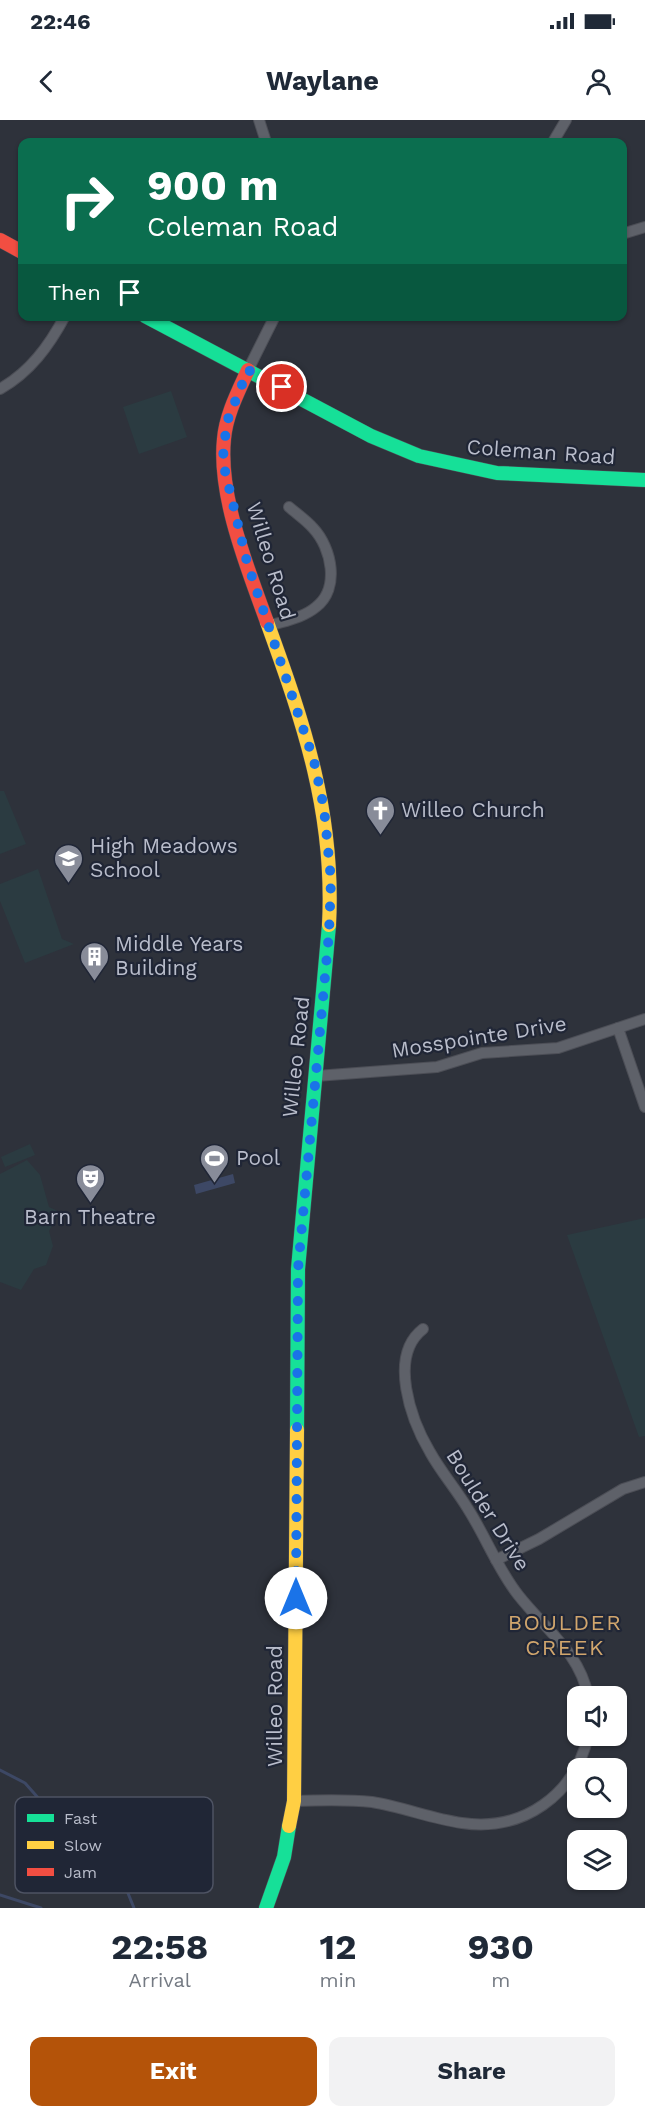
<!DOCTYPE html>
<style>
body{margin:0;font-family:"Work Sans",sans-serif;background:#f2f2f3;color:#1f2937;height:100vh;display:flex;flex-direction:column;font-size:22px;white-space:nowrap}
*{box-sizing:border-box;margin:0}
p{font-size:20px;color:#747a83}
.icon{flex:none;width:33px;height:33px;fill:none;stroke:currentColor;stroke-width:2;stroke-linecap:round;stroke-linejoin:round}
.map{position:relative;height:1788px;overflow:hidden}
.sheet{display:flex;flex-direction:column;background:#fff;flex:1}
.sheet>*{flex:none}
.banner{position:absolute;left:18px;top:18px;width:609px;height:183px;border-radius:12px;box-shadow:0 2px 4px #0004;background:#0b6e4f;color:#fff;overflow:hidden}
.tools{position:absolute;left:567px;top:1566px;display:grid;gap:12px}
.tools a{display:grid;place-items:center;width:60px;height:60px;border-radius:12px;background:#fff;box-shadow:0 2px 4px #0004;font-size:30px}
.pin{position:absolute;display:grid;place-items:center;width:51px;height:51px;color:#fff;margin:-26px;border:3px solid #fff;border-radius:50%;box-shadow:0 2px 6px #0007}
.me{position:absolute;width:66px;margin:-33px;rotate:0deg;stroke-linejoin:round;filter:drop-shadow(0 0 4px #0008)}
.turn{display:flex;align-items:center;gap:21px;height:126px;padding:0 30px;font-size:27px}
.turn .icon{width:78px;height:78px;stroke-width:2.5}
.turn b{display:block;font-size:42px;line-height:51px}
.then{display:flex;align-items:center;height:57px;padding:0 30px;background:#0003;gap:12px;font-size:22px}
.eta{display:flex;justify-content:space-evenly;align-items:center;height:102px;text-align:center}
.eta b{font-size:36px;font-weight:700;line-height:42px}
.cta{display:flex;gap:12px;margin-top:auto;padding:12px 30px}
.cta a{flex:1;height:69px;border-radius:12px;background:#b45309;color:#fff;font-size:24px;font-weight:700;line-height:69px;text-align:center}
.cta a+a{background:#f2f2f3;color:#1f2937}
.status{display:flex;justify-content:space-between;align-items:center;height:42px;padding:0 30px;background:#fff;direction:ltr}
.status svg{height:16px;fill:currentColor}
header{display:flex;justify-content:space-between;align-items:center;height:78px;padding:0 30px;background:#fff;font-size:27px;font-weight:700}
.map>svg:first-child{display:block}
</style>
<div class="status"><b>22:46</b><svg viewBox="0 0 49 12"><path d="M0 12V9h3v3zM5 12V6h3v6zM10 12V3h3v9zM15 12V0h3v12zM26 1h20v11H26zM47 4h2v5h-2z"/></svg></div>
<header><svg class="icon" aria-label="back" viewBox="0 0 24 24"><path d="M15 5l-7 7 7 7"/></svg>Waylane<svg class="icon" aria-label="person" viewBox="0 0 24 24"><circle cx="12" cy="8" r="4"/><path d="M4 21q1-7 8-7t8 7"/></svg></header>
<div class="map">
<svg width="645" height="1788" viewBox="0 0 645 1788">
<rect width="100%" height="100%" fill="#2e323b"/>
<g fill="#2b3b41">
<path d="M171 271 187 317 139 334 123 287Z"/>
<path d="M0 671H4L26 724 0 734Z"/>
<path d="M38 749 62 819 74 824 25 843 0 781V764Z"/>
<path d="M30 1024 35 1035 5 1047 1 1037Z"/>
<path d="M27 1040 40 1055 49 1087 60 1092 49 1111 53 1126 46 1145 34 1149 21 1170 0 1162V1054Z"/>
<path d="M645 1098V1316L639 1317 567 1115Z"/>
</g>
<path fill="#3d4865" d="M233 1054 235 1063 196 1074 194 1065Z"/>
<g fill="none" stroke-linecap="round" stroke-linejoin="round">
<g stroke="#3d4865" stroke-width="3">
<path d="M0 1650 25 1663 40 1680 69 1695 97 1721 117 1746 134 1788"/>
<path d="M0 1775 41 1788"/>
</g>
<defs>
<g id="street">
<path d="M259 0 266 22"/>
<path d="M553 22 566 0"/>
<path d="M622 114 645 107"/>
<path d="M248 250 275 196"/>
<path d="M0 269C30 252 49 226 65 196"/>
<path d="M269 506C284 501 303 498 316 487 340 469 332 428 313 408 306 400 297 394 289 387"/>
<path d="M618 908 645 987"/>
<path d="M316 956 437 947 482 933 558 928 645 899"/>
<path d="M423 1209C388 1236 411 1300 430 1332 441 1352 456 1369 468 1389 486 1417 498 1450 519 1476 545 1509 580 1533 588 1576"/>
<path d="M496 1440 539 1419 623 1369 645 1362"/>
<path d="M294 1681C320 1680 346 1679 372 1682 403 1687 432 1699 462 1703 523 1712 575 1675 588 1616"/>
</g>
<g id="fast">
<path d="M145 196 371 316 419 336 497 353 645 360"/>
<path d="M297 1310 298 1149 329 805"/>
<path d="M266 1788 284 1737 289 1706"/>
</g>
<g id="slow">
<path d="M267 502C304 604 335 694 329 805"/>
<path d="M289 1706 294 1681 297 1310"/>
</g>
<g id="jam">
<path d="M0 120 22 132"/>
<path d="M248 250C238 272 226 295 224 319 218 376 248 449 267 502"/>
</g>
</defs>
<use href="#street" stroke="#4c4e56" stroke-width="12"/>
<use href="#fast" stroke="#4c4e56" stroke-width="15"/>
<use href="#slow" stroke="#4c4e56" stroke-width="15"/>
<use href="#jam" stroke="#4c4e56" stroke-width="15"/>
<use href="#street" stroke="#5e6169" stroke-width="10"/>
<use href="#fast" stroke="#16e098" stroke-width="14"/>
<use href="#slow" stroke="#ffcf43" stroke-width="14"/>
<use href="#jam" stroke="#f24e42" stroke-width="14"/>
</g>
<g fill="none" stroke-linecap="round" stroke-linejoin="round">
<path stroke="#1a73e8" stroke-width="10" stroke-dasharray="0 18" d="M282 267 248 250 228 299 223 330 225 351 247 442 314 641 324 688 331 760 329 813 298 1149 296 1478"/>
</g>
<defs>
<symbol id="church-pin" viewBox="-11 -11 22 30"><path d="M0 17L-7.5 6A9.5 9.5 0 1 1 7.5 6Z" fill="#888c99" stroke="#202636"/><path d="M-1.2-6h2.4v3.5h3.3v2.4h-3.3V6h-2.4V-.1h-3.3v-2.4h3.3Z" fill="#fff"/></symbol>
<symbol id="school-pin" viewBox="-11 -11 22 30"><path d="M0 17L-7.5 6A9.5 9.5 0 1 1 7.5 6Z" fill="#888c99" stroke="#202636"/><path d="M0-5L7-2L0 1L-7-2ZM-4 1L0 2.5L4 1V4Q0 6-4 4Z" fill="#fff"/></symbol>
<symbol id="building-pin" viewBox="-11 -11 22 30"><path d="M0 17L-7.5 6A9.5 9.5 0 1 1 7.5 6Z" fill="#888c99" stroke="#202636"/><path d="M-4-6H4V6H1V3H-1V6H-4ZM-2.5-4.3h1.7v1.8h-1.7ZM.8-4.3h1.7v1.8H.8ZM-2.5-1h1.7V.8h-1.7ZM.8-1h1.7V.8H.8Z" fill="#fff"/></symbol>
<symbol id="stadium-pin" viewBox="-11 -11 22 30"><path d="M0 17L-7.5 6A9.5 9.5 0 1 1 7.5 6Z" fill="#888c99" stroke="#202636"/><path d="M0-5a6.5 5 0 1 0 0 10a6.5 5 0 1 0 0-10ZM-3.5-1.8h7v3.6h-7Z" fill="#fff"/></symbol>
<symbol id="theatre-pin" viewBox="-11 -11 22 30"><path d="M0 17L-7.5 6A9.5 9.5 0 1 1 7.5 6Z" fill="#888c99" stroke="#202636"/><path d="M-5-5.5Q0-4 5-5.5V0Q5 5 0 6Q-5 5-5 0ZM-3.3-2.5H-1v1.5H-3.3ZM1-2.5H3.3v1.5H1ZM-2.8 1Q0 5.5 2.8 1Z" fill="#fff"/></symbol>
</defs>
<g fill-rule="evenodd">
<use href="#church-pin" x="364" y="674" width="33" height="45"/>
<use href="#school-pin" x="52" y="722" width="33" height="45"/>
<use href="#building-pin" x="78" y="820" width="33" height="45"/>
<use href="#stadium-pin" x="198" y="1022" width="33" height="45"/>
<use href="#theatre-pin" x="74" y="1042" width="33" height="45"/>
</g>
<g text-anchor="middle" stroke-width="4.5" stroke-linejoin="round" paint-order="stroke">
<g font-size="21" fill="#b9bdcb" stroke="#202636">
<text transform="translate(541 332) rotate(4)" y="7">Coleman Road</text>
<text transform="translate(271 441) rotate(73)" y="7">Willeo Road</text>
<text transform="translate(479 917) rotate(-9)" y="7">Mosspointe Drive</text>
<text transform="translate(296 937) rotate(-84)" y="7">Willeo Road</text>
<text transform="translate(488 1390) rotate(58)" y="7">Boulder Drive</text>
<text transform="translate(275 1586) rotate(-90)" y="7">Willeo Road</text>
</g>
<g font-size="21" fill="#b9bdcb" stroke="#202636" text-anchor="start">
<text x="401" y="697">Willeo Church</text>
<text x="90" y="733">High Meadows<tspan x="90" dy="24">School</tspan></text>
<text x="115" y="831">Middle Years<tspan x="115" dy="24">Building</tspan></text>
<text x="236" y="1045">Pool</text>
<text x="90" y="1104" text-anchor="middle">Barn Theatre</text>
</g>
<g font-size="22" letter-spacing="1.5" fill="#d1a66d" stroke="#202636">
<text x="565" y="1510">BOULDER<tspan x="565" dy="25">CREEK</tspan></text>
</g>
</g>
<rect x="15" y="1677" width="198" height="96" rx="9" fill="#202636" stroke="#4e5363" stroke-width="1.5"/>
<rect x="27" y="1694" width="27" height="8" fill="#16e098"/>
<rect x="27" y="1721" width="27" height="8" fill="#ffcf43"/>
<rect x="27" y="1748" width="27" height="8" fill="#f24e42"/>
<g font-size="16" fill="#b9bdcb">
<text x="64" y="1704">Fast</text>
<text x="64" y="1731">Slow</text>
<text x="64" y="1758">Jam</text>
</g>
</svg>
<div class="tools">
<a><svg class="icon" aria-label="sound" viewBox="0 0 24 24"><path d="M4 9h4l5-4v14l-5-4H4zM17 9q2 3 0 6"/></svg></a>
<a><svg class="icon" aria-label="search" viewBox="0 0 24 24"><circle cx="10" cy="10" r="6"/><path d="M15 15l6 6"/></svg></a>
<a><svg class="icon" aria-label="layers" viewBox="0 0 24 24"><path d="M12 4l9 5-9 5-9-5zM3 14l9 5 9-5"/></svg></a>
</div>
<div class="pin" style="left:282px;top:267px;background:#d93025"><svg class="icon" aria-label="arrive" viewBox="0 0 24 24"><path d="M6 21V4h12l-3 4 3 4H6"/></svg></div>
<svg class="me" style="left:296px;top:1478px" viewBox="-20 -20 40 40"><circle r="19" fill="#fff"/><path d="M0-13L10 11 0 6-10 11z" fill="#1a73e8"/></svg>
<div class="banner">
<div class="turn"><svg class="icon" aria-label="right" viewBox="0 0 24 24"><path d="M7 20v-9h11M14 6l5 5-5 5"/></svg><div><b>900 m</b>Coleman Road</div></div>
<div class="then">Then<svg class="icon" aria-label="arrive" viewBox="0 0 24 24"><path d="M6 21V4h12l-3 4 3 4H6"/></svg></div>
</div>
</div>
<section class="sheet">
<div class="eta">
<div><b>22:58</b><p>Arrival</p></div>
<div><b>12</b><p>min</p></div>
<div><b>930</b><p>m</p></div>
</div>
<div class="cta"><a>Exit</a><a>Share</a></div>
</section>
